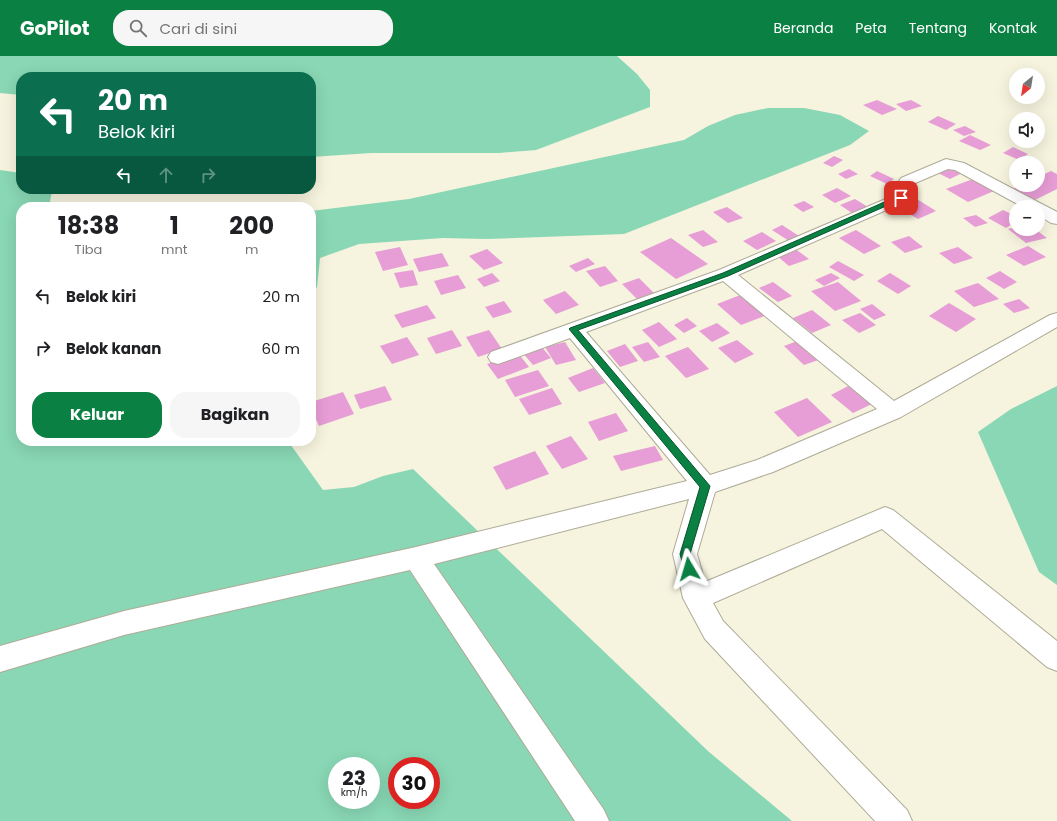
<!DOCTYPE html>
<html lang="id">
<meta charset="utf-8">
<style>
body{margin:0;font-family:Poppins,sans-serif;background:#f6f6f6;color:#202124;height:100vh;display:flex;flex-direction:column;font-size:15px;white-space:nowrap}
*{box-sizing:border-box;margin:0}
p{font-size:13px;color:#757577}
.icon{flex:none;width:22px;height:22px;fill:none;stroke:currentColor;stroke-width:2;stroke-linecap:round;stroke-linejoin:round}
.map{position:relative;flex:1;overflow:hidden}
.sheet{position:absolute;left:16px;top:146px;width:300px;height:244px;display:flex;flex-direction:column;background:#fff;border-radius:16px;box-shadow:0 4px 16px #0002}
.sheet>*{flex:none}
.banner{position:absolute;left:16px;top:16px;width:300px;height:122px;border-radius:16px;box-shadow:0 4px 16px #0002;background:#0b6e4f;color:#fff;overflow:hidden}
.needle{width:26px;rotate:210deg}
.controls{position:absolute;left:1009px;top:12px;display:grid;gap:8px}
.controls a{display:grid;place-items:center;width:36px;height:36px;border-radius:50%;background:#fff;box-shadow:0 4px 16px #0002;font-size:20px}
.speed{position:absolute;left:328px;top:701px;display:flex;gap:8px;font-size:20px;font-weight:700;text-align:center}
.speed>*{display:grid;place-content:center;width:52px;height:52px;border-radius:50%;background:#fff;box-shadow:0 4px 16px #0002;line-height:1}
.speed small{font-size:10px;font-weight:400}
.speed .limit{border:6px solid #d22;background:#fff;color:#111}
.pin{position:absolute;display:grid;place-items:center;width:34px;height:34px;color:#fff;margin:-17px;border-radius:8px;box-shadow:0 2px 6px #0006}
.me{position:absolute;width:44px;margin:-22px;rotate:353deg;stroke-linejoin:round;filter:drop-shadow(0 0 3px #0008)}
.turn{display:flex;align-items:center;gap:14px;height:84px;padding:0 16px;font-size:18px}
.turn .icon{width:52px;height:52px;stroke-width:2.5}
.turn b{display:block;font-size:28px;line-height:34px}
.lanes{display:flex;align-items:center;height:38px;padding:0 16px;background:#0003;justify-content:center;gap:20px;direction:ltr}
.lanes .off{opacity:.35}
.eta{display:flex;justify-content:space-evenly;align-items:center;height:68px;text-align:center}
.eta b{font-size:24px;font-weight:700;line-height:28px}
.action{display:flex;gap:8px;margin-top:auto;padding:8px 16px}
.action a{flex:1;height:46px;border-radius:16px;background:#0b8043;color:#fff;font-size:16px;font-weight:700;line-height:46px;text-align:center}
.action a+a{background:#f6f6f6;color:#202124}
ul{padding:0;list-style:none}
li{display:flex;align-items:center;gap:12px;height:52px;padding:0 16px}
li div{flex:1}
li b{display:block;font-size:15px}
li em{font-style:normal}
header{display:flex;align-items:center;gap:24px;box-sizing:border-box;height:56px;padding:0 20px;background:#0b8043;color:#fff}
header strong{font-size:19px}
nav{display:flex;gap:22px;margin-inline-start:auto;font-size:14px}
.search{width:280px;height:36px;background:#f6f6f6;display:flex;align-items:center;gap:10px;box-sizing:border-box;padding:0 14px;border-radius:16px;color:#757577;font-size:15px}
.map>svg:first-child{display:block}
</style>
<header>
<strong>GoPilot</strong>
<div class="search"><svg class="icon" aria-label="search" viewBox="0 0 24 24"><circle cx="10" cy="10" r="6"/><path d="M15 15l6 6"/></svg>Cari di sini</div>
<nav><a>Beranda</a><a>Peta</a><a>Tentang</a><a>Kontak</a></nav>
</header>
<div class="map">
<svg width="1057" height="765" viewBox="0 0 1057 765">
<rect width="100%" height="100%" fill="#f6f3de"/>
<g fill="#89d7b4" fill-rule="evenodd">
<path d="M0 0H617L637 18 650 34V51L536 94 499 97H371L311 101V21H21V39L0 37Z"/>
<path d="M768 52H804L840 59 869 75 850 89 624 178 486 183 443 182 359 188 320 202 317 231 311 238V155L409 143 684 84 708 70 735 59Z"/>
<path d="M0 114 21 117V133H49L52 135 49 151H21V385H288L323 434 354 431 383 420 413 413 709 696 792 765H0ZM337 710H371V744H337ZM397 710H431V744H397Z"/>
<path d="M1057 330V529L1039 516 978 376 1011 353Z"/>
</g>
<g fill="#e79dd5">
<path d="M877 44 897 53 882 59 863 49Z"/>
<path d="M911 44 922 50 906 55 896 48Z"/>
<path d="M938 60 956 68 946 74 928 66Z"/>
<path d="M965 70 976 76 964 80 953 74Z"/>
<path d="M970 79 991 89 980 94 959 85Z"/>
<path d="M1013 91 1028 98 1019 104 1003 97Z"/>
<path d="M834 100 843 104 832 111 823 107Z"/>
<path d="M946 109 962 117 950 123 934 115Z"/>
<path d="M849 113 858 118 846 123 838 118Z"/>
<path d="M877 115 894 123 887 128 870 120Z"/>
<path d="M1051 115 1057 118V133L1033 145 1011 134 1021 129H1038V121Z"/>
<path d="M973 123 994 135 968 146 946 133Z"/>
<path d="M837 132 851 140 835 147 822 139Z"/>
<path d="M912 140 936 155 918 163 894 149Z"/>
<path d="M855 143 868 151 852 157 840 149Z"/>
<path d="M804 145 814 151 803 156 793 149Z"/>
<path d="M727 151 743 162 728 167 713 156Z"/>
<path d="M1003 154 1016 160V166L1006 172 988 162Z"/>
<path d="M976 159 988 167 975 171 963 162Z"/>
<path d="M782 169 799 180 789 185 772 174Z"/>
<path d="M1016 171V173H1035L1047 182 1026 187 1008 173Z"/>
<path d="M703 174 718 186 703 191 688 179Z"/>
<path d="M856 174 881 190 864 198 839 182Z"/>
<path d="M762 176 776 185 757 194 743 185Z"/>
<path d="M909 180 923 191 905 197 891 186Z"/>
<path d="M671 182 708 208 676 223 640 196Z"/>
<path d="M1028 190 1046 201 1024 210 1006 199Z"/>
<path d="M400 191 408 209 383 215 375 196Z"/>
<path d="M958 191 973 202 954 208 939 197Z"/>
<path d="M794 192 809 203 789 210 776 199Z"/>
<path d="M487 193 503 207 484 214 469 200Z"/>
<path d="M442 197 449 210 419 216 413 203Z"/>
<path d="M588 202 595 208 576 216 569 210Z"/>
<path d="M838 205 864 219 854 225 829 211Z"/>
<path d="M605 210 618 225 600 231 586 215Z"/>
<path d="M413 214 418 229 400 232 394 217Z"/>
<path d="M1000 215 1017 226 1004 233 986 222Z"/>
<path d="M492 217 500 225 484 231 477 223Z"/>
<path d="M831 217 840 222 824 230 815 224Z"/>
<path d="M890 217 911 230 898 238 877 225Z"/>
<path d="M458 219 466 232 441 239 434 225Z"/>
<path d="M639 222 654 237 637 243 622 228Z"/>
<path d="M773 226 792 240 778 246 759 232Z"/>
<path d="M838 226 861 245 835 255 811 235Z"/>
<path d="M978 227 999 243 974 251 954 235Z"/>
<path d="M565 235 579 249 556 258 543 244Z"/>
<path d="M743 238 767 259 741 269 717 248Z"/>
<path d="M1019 243 1030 252 1014 257 1003 248Z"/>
<path d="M504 245 512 256 493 262 485 251Z"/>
<path d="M949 247 976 263 956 276 929 260Z"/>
<path d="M872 248 886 259 874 264 860 253Z"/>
<path d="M427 249 436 262 402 272 394 259Z"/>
<path d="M812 254 831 269 812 277 793 262Z"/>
<path d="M860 257 876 269 859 277 842 264Z"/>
<path d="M687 262 697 270 684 277 674 269Z"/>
<path d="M659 266 677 283 659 291 642 274Z"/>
<path d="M717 267 730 277 712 286 699 275Z"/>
<path d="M452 274 462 290 436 298 427 282Z"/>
<path d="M489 274 502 293 478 301 466 281Z"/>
<path d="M407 281 419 299 392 308 380 290Z"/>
<path d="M737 284 754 298 735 307 718 292Z"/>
<path d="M800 284 821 303 804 309 784 290Z"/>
<path d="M565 286 576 304 556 309 545 291Z"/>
<path d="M648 286 660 301 644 306 632 291Z"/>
<path d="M625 288 638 305 620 311 607 295Z"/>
<path d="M540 289 551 302 533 309 522 296Z"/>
<path d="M688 291 709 313 686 322 665 300Z"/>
<path d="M518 297 529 311 498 323 487 308Z"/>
<path d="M593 312 605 327 579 336 568 322Z"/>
<path d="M538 314 549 330 515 341 505 324Z"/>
<path d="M852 328 874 347 853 357 831 339Z"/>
<path d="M385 330 392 344 360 353 354 339Z"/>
<path d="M552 332 562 348 529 359 519 343Z"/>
<path d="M343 336 354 358 319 370 311 352V346Z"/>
<path d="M807 342 832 366 798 381 774 356Z"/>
<path d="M616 357 628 375 599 385 588 366Z"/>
<path d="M571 380 588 403 562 413 546 390Z"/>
<path d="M655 390 663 404 621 415 613 400Z"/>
<path d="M535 395 549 418 506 434 493 411Z"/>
</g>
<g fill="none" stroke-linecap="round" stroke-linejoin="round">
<defs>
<path id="minor" d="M946 103 964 107 1057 156V168L1051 167 1038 159V151H1023L955 114 948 113 913 128 912 138 907 145 738 219 894 345 1050 259 1057 257V271L901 361 773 416 715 436 697 498 705 526 885 451 893 454 1057 585V615L1047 611 882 473 713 547 723 565 907 754 912 765H875L705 583 683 542 673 498 689 443 434 508 604 754 609 765H575L410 514 124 579 0 616V590L124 555 416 491 687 425 570 282 498 308 491 306 488 301 491 296 719 214 895 139 898 127 901 122ZM723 225 877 353 757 404 710 419 586 276Z"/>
</defs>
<use href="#minor" stroke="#aeab97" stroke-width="2"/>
<use href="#minor" fill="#fff" fill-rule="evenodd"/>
</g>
<path fill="#0b8043" stroke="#07532c" d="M898 140 904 142 728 220 578 274 710 430 690 498 694 513 692 516 689 518 685 516 680 498 700 431 569 273 570 272 723 217Z"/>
</svg>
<div class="controls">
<a><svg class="needle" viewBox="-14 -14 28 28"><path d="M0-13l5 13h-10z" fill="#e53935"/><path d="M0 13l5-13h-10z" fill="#757577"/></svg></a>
<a><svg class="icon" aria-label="sound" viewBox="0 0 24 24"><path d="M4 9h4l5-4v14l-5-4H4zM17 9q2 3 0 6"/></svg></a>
<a>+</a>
<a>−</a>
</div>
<div class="speed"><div>23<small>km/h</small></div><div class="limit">30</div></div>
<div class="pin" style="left:901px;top:142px;background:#d93025"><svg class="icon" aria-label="arrive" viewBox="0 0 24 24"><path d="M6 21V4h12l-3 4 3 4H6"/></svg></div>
<svg class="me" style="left:689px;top:513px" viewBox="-20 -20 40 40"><path d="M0-17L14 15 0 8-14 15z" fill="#0b8043" stroke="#fff" stroke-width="4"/></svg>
<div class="banner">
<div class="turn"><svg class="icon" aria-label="left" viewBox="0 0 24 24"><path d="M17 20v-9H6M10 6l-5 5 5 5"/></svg><div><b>20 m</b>Belok kiri</div></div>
<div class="lanes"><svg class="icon" aria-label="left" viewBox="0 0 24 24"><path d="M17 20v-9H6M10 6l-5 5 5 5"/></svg><svg class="icon off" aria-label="ahead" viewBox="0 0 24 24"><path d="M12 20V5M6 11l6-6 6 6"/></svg><svg class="icon off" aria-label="right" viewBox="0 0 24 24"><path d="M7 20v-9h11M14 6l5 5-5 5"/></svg></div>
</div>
<section class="sheet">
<div class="eta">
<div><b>18:38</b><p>Tiba</p></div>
<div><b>1</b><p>mnt</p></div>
<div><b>200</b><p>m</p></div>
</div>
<ul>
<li><svg class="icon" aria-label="left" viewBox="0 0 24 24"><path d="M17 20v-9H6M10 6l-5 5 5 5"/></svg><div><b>Belok kiri</b></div><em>20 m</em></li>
<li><svg class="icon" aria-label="right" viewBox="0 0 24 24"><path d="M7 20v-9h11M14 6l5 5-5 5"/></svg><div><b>Belok kanan</b></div><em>60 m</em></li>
</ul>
<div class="action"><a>Keluar</a><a>Bagikan</a></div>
</section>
</div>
